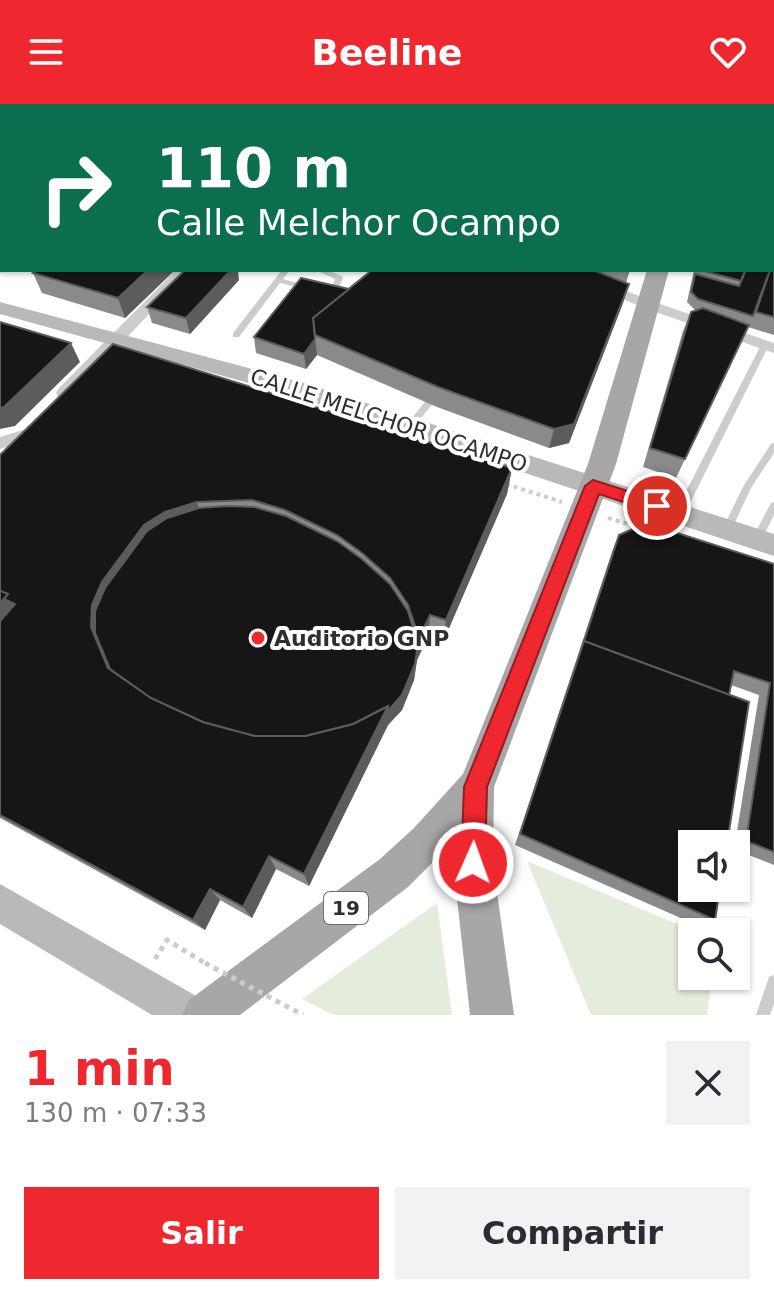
<!DOCTYPE html>
<html lang="es">
<meta charset="utf-8">
<style>
body{margin:0;font-family:"DejaVu Sans",sans-serif;background:#f2f2f3;color:#2b2b33;height:100vh;display:flex;flex-direction:column;font-size:30px;white-space:nowrap}
*{box-sizing:border-box;margin:0}
p{font-size:26px;color:#7c7c81}
.icon{flex:none;width:44px;height:44px;fill:none;stroke:currentColor;stroke-width:2;stroke-linecap:round;stroke-linejoin:round}
.map{position:relative;height:911px;overflow:hidden}
.panel{display:flex;flex-direction:column;background:#fff;flex:1}
.panel>*{flex:none}
.top-card{position:absolute;left:0px;top:0px;width:774px;height:168px;box-shadow:0 2px 6px #0004;background:#0b6e4f;color:#fff;overflow:hidden}
.tools{position:absolute;left:678px;top:726px;display:grid;gap:16px}
.tools a{display:grid;place-items:center;width:72px;height:72px;border-radius:0px;background:#fff;box-shadow:0 2px 6px #0004;font-size:40px}
.pin{position:absolute;display:grid;place-items:center;width:68px;height:68px;color:#fff;margin:-34px;border:4px solid #fff;border-radius:50%;box-shadow:0 2px 8px #0007}
.me{position:absolute;width:88px;margin:-44px;rotate:2deg;stroke-linejoin:round;filter:drop-shadow(0 0 6px #0008)}
.turn{display:flex;align-items:center;gap:28px;height:168px;padding:0 24px;font-size:36px}
.turn .icon{width:104px;height:104px;stroke-width:2.5}
.turn b{display:block;font-size:56px;line-height:68px}
.round{display:grid;place-items:center;flex:none;width:84px;height:84px;border-radius:0px;background:#f2f2f3}
.overview{display:flex;align-items:center;justify-content:space-between;height:136px;padding:0 24px}
h1{font-size:48px;font-weight:600;line-height:60px;color:#ef282f}
.cta{display:flex;gap:16px;margin-top:auto;padding:16px 24px}
.cta a{flex:1;height:92px;border-radius:0px;background:#ef282f;color:#fff;font-size:32px;font-weight:600;line-height:92px;text-align:center}
.cta a+a{background:#f2f2f3;color:#2b2b33}
header{display:flex;justify-content:space-between;align-items:center;height:104px;padding:0 24px;background:#ef282f;color:#fff;font-size:36px;font-weight:600}
.map>svg:first-child{display:block}
</style>
<header><svg class="icon" aria-label="menu" viewBox="0 0 24 24"><path d="M4 6h16M4 12h16M4 18h16"/></svg>Beeline<svg class="icon" aria-label="heart" viewBox="0 0 24 24"><path d="M12 20l-8-8c-3-5 5-10 8-4 3-6 11-1 8 4z"/></svg></header>
<div class="map">
<svg width="774" height="911" viewBox="0 0 774 911">
<rect width="100%" height="100%" fill="#fff"/>
<g fill="#e4eddc">
<path d="M527 757 696 828H692V872H712L707 911H591Z"/>
<path d="M437 799 452 911H334L302 895Z"/>
</g>
<g fill="none" stroke-linecap="round" stroke-linejoin="round">
<g stroke="#ccc" stroke-width="4" stroke-dasharray="4 4" stroke-linecap="butt">
<path d="M506 380 562 398"/>
<path d="M608 414 642 424"/>
</g>
<path stroke="#ccc" stroke-width="5" stroke-dasharray="5 5" stroke-linecap="butt" d="M155 855 167 836 205 859"/>
<g fill="#ccc" fill-rule="evenodd">
<path d="M2 14V19L0 20V15Z"/>
<rect x="0" y="142" width="2" height="6"/>
<path d="M0 165 12 166 0 169Z"/>
<path d="M282 166H290L283 175 311 183 307 185 280 179 239 233H233V229Z"/>
<path d="M316 166H326L342 172 343 174 338 186 323 189V185L332 183 335 175Z"/>
<path d="M765 238 769 241 685 409 683 412H677L675 409 761 241Z"/>
<path d="M435 288 439 291 438 293 414 323H408L407 321 408 319 432 289Z"/>
<path d="M774 339V349L751 384 730 429H724L722 426 744 381 771 340Z"/>
<path d="M774 398V411L762 435 760 438H754L752 435 771 399Z"/>
<path d="M774 871V900L770 911H756L769 873Z"/>
</g>
<g fill="#ccc" fill-rule="evenodd">
<path d="M22 0H41L42 2H23Z"/>
<path d="M176 166H191L70 293H58L56 289 58 285Z"/>
<path d="M554 166H574L654 198 774 239V249L644 204Z"/>
<path d="M23 326 32 332 29 336 0 345V333Z"/>
</g>
<g fill="#b9b9b9" fill-rule="evenodd">
<path d="M0 198 301 278 774 430V452L285 289 0 210Z"/>
<path d="M0 780 205 897 211 911H152L0 820Z"/>
</g>
<g fill="#a7a7a7" fill-rule="evenodd">
<rect x="691" y="0" width="16" height="2"/>
<path d="M647 166H669L616 360 494 683 493 759 514 911H470L453 759 455 736 408 783 240 911H182L189 896 380 755 414 724 463 670 588 360Z"/>
</g>
<path stroke="#ccc" stroke-width="5" stroke-dasharray="5 5" stroke-linecap="butt" d="M205 859 303 911"/>
</g>
<g fill="#8a8a8a">
<path d="M77 0H186L184 2H77Z"/>
<path d="M257 0H584V2H258Z"/>
<path d="M591 0H677V2H590Z"/>
<path d="M728 0H774V115H772V2H727Z"/>
<path d="M2 37V110L0 109V38Z"/>
<path d="M772 121 774 122V231L748 223 676 374 643 363 683 227 691 208 695 206 687 198 694 166H772Z"/>
<path d="M175 166 125 214 42 189 33 169Z"/>
<path d="M372 166H630L626 179 623 199 569 339 549 344 437 303 317 251 306 265 256 249 254 233 349 185Z"/>
<path d="M239 176 190 230 152 219 147 203Z"/>
<path d="M0 351 512 364 507 390 443 538 428 533 417 556 414 576 402 606 388 621 309 782 276 765 252 814 220 796 205 826 0 714Z"/>
<path d="M619 431 774 460V761L736 746V740H735L759 591 731 581 729 591 715 816 701 823 515 741 613 445Z"/>
</g>
<g fill="#5c5c5c">
<path d="M0 0H4V2H2V8L0 9Z"/>
<path d="M162 0H186L184 2H162Z"/>
<path d="M148 166H175L125 214 118 194Z"/>
<path d="M231 166H238L239 176 190 230 186 214Z"/>
<path d="M629 180 623 199 569 339 549 344 554 325Z"/>
<path d="M315 235 317 251 306 265 304 250Z"/>
<path d="M71 239 80 258 15 322 0 325V304Z"/>
<path d="M512 364 507 390 443 538 446 516Z"/>
<path d="M197 398 205 423 117 572 91 523 92 501 102 478 144 421 165 408Z"/>
<path d="M8 490 32 522 0 560V499Z"/>
<path d="M430 511 428 533 417 556 414 576 402 606 388 621 309 782 304 770 388 602 415 560 419 534Z"/>
<path d="M269 752 276 765 252 814 243 803Z"/>
<path d="M210 785 220 796 205 826 193 816Z"/>
</g>
<g fill="#161616" stroke="#5c5c5c" stroke-width="2">
<path d="M262 0H289L288 2H274Z"/>
<path d="M291 0H372L371 2H289Z"/>
<path d="M379 0H445L443 2H378Z"/>
<path d="M450 0H491L506 2H449Z"/>
<path d="M516 0H575L574 2H515Z"/>
<path d="M591 0H625L624 2H590Z"/>
<path d="M634 0H677V2H650Z"/>
<path d="M732 0H774V10H772V2H731Z"/>
<path d="M772 29 774 30V48H772Z"/>
<path d="M2 37V48H0V38Z"/>
<rect x="772" y="48" width="2" height="30"/>
<path d="M2 53V92H0V54Z"/>
<path d="M772 121 774 122V213L756 208 770 166H772Z"/>
<path d="M38 166H148L118 194 33 169Z"/>
<path d="M185 166H231L186 214 147 203Z"/>
<path d="M372 166H593L629 180 574 320 554 325 438 283 315 231 313 214Z"/>
<path d="M701 166H745L741 177Z"/>
<path d="M746 166H770L753 212 698 195 691 188 695 170 739 182Z"/>
<path d="M301 174 349 185 313 214 315 235 304 250 254 233Z"/>
<path d="M703 204 749 221 685 355 650 344 691 208Z"/>
<path d="M0 218 71 239 4 303 0 304Z"/>
<path d="M113 240 512 364 446 516 430 511 419 534 408 501 390 474 362 449 337 431 285 406 252 396 197 398 165 408 144 421 102 478 92 501 91 523 108 564 151 594 203 618 255 632H305L353 620 388 602 304 770 269 752 243 803 210 785 193 816 0 711V517L15 500 4 495 8 490 0 487V351Z"/>
<path d="M228 402 254 403 286 412 337 437 362 455 390 480 408 507 418 540 415 560 402 591 388 607V602L353 620 305 632H255L203 618 151 594 110 565 95 529V507L105 484 147 427 167 414 199 404Z"/>
<path d="M646 419 774 460V748L746 737 770 579 734 567 729 591 584 537 583 540 619 431Z"/>
<path d="M0 487 8 490 0 499Z"/>
<path d="M584 537 749 598 727 740H692V784H720L715 816 520 730Z"/>
</g>
<path fill="#ef282f" stroke="#9b1a1f" stroke-width="2" d="M593 376 663 398 666 402 657 409 599 390 487 683 485 759 481 768 473 771 465 768 461 759 464 683 585 382Z"/>
<circle fill="#ef282f" stroke="#fff" stroke-width="3" cx="258" cy="534" r="8"/>
<g text-anchor="middle" stroke-width="8" stroke-linejoin="round" paint-order="stroke">
<rect fill="#fff" stroke="#6d6d6d" stroke-width="2" x="324" y="788" width="44" height="32" rx="6"/>
<g font-size="20" font-weight="bold" fill="#2f2f2f">
<text x="346" y="811">19</text>
</g>
<g font-size="22" fill="#2f2f2f" stroke="#fff">
<text transform="translate(389 316) rotate(18)" y="8">CALLE MELCHOR OCAMPO</text>
</g>
<g font-size="22" font-weight="bold" fill="#2f2f2f" stroke="#fff" text-anchor="start">
<text x="274" y="542">Auditorio GNP</text>
</g>
</g>
</svg>
<div class="tools">
<a><svg class="icon" aria-label="sound" viewBox="0 0 24 24"><path d="M4 9h4l5-4v14l-5-4H4zM17 9q2 3 0 6"/></svg></a>
<a><svg class="icon" aria-label="search" viewBox="0 0 24 24"><circle cx="10" cy="10" r="6"/><path d="M15 15l6 6"/></svg></a>
</div>
<div class="pin" style="left:657px;top:402px;background:#d93025"><svg class="icon" aria-label="arrive" viewBox="0 0 24 24"><path d="M6 21V4h12l-3 4 3 4H6"/></svg></div>
<svg class="me" style="left:473px;top:759px" viewBox="-20 -20 40 40"><circle r="17" fill="#ef282f" stroke="#fff" stroke-width="3"/><path d="M0-11L8 9 0 5-8 9z" fill="#fff"/></svg>
<div class="top-card">
<div class="turn"><svg class="icon" aria-label="right" viewBox="0 0 24 24"><path d="M7 20v-9h11M14 6l5 5-5 5"/></svg><div><b>110 m</b>Calle Melchor Ocampo</div></div>
</div>
</div>
<section class="panel">
<div class="overview"><div><h1>1 min</h1><p>130 m · 07:33</p></div><a class="round"><svg class="icon" aria-label="close" viewBox="0 0 24 24"><path d="M6 6l12 12M18 6L6 18"/></svg></a></div>
<div class="cta"><a>Salir</a><a>Compartir</a></div>
</section>
